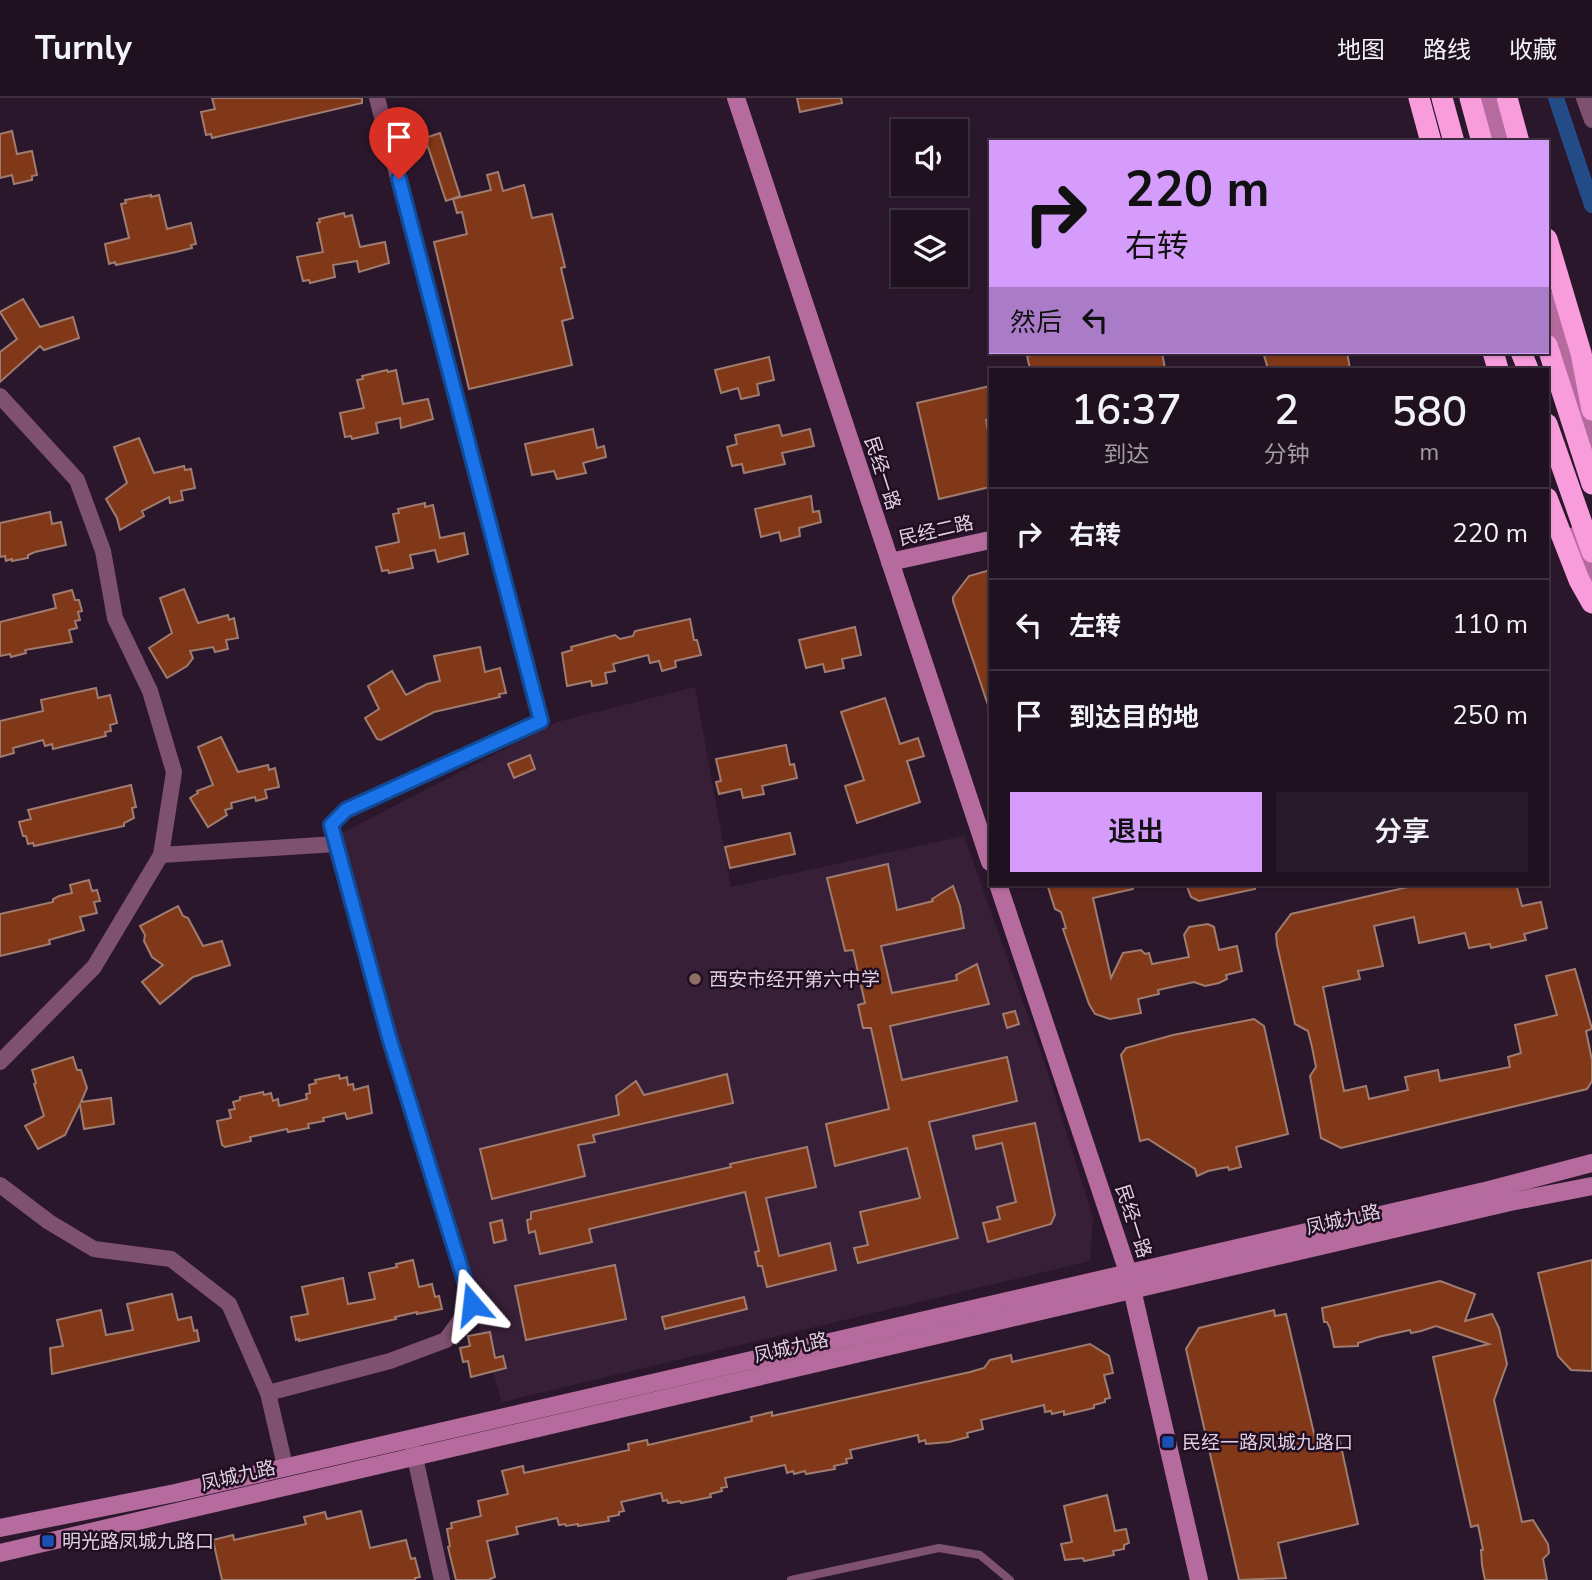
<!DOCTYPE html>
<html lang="zh">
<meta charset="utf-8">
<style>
body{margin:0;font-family:"Nunito Sans","Noto Sans SC",sans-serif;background:#281a2a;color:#f1f3f6;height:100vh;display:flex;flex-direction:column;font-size:26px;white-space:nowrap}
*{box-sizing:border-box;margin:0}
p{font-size:23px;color:#a29da5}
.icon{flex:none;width:38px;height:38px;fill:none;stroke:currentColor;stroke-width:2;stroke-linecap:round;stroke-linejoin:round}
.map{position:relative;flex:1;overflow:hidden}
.sheet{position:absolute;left:989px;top:270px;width:560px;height:518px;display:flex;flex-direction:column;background:#201121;border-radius:0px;box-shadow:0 2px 5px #0004,0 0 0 2px #3d313f}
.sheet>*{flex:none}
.top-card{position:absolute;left:989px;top:42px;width:560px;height:214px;border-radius:0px;box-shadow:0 2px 5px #0004,0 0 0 2px #3d313f;background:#d59cfb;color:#111;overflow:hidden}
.tools{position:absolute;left:891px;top:21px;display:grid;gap:14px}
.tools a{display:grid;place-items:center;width:77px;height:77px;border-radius:0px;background:#201121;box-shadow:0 2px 5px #0004,0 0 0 2px #3d313f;font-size:35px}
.pin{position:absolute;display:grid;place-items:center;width:60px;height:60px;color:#fff;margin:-72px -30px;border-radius:50% 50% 50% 0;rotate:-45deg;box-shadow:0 0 7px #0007}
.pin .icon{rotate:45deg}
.me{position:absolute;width:77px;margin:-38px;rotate:343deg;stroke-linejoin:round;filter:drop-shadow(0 0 5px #0008)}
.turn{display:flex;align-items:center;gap:24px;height:147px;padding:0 21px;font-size:32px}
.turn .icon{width:91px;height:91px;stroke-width:2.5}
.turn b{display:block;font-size:49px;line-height:60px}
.then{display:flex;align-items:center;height:66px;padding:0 21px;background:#0003;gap:14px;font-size:26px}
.eta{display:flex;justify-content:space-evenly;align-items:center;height:119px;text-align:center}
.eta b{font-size:42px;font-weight:600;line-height:49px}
.cta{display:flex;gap:14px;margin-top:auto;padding:14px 21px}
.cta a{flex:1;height:80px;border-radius:0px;background:#d59cfb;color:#111;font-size:28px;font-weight:600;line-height:80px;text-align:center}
.cta a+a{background:#281a2a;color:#f1f3f6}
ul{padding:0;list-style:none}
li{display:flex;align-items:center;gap:21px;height:91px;padding:0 21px;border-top:2px solid #3d313f}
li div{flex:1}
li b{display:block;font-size:26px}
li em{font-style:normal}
header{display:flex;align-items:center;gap:42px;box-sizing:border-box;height:98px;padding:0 35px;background:#201121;border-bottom:2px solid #3d313f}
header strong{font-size:33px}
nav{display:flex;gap:38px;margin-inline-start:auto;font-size:24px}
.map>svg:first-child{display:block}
</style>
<header>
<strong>Turnly</strong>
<nav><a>地图</a><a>路线</a><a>收藏</a></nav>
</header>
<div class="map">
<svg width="1592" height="1482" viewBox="0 0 1592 1482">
<rect width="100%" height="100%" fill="#2b172c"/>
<path fill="#371f38" d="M695 589 731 789 964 738 1047 972 1093 1120 1090 1163 502 1304 334 739 557 624Z"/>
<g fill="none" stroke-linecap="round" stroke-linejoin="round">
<path stroke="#234c87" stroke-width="16" d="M1556 0 1592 107"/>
</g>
<g fill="#803819" stroke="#9f7c6f" stroke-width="2">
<path d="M212 0H362V5L212 40 211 36 206 37 201 14 215 11Z"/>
<path d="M797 0H841L842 5 800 14Z"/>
<path d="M12 33 17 56 32 53 37 77 32 78V82L14 86 12 77 0 80V36Z"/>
<path d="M440 35 460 98 446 103 425 40Z"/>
<path d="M498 74 503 93 524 87 532 120 552 116 565 169 561 170 573 220 562 223 572 267 469 291 434 144 467 136 462 114 457 115 453 101 491 92 487 77Z"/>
<path d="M151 97V99L159 97 167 131 191 125 196 146 191 147 192 150 176 154 116 167 115 164 109 166 105 146 129 140 121 106 126 105 125 102Z"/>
<path d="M344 115 345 119 352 117 360 149 385 144 389 165 359 174 357 163 333 167 335 179 310 185 309 182 303 183 297 159 323 154 317 125 320 124 319 121Z"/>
<path d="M23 201 40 229 73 219 79 240 44 252 40 248 0 284V254L17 241 0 214Z"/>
<path d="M1047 254H1162L1165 271H1030L1027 258Z"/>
<path d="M1263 254H1347L1350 271H1268Z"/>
<path d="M769 259 774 282 757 286 759 297 741 301 738 290 721 295 715 272Z"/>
<path d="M387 272 388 274 396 272 403 306 428 301 433 321 401 330 400 320 376 325 378 335 352 341 351 338 345 339 340 315 364 310 357 282 363 281 362 278Z"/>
<path d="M990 288V321L986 322 990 342V389L939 401 917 305Z"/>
<path d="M779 327 782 338 810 331 814 348 782 355 785 366 744 375 742 366 732 368 727 349 737 346 735 337Z"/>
<path d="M593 331 597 350 604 348 606 359 583 365 586 375 557 381 554 373 532 377 525 346Z"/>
<path d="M139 340 154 375 184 368 185 372 191 371 195 390 181 393 183 402 170 405 169 399 142 413 144 418 120 432 117 420 106 401 127 385 114 349Z"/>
<path d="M811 398 813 414 819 413 821 424 799 430 800 438 781 443 779 434 761 439 755 411Z"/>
<path d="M425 405V409L433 407 440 440 464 435 468 456 438 464 435 452 421 455 410 457 413 470 389 475 388 472 382 473 376 449 399 444 393 416 399 415 398 411Z"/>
<path d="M50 414 52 426 61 424 66 447 35 454 28 457V460L12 463V461L6 463 5 458 0 459V425Z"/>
<path d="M990 472V607H988L953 503V499L969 478Z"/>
<path d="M184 491 198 525 228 517 229 522 234 520 238 540 226 542 228 551 215 554 213 549 190 553 193 560 187 568 167 580 149 550 172 535 160 500Z"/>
<path d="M72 492 75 502H79L82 513 78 514 80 522 75 523 77 530 69 532 72 544 25 552 26 555 11 559 10 556 0 558V524L56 510 53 497Z"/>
<path d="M690 521 694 542H697L701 557 675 563 676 569 662 573 659 563 650 565 648 557 613 566 615 573 605 575 607 585 592 588 591 583 567 588 562 555 572 552 571 549 615 537 620 541 633 538 635 533Z"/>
<path d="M855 529 861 557 842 561 844 570 825 574 823 566 806 570 799 542Z"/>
<path d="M480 549 485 574 500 570 506 595 499 596 500 599 434 614 381 642 377 641 365 620 379 611 368 588 392 573 406 597 427 586 440 583 434 558Z"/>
<path d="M96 590 98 600 110 597 117 625 110 627 111 633 105 634 106 638 53 651 52 646 45 648 43 642 13 650 14 655 0 659V623L43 613 41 602Z"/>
<path d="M885 600 900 646 918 640 924 658 907 663 920 704 857 725 845 688 864 682 841 614Z"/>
<path d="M221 639 238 674 268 667 269 672 275 670 279 689 265 692 267 700 256 703 255 699 231 705 232 710 225 712 227 717 208 729 190 700 198 695 197 693 213 687 198 649Z"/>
<path d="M786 647 790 667 794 666 797 680 762 688 764 696 743 700 741 691 719 696 716 684 721 683 716 661Z"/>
<path d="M530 657 535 671 514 680 508 666Z"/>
<path d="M131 687 136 709 132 710 134 720 124 725V728L34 748 33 745 28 746 26 738H23L19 724 31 721 28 712Z"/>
<path d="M790 735 795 756 730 770 725 749Z"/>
<path d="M888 766 897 812 933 803 932 801 953 788 960 808 964 830 881 848 892 895 957 882 956 877 977 866 989 906 890 928 902 982 1007 959 1017 1003 929 1024 958 1140 858 1165 854 1150 868 1147 860 1114 920 1100 907 1050 835 1068 826 1026 889 1011 871 930H863L858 907 865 905 853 852 845 853 827 780Z"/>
<path d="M89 782 92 793 97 792 100 803 94 804 97 815 80 819 84 832 49 842 50 846 0 858V816L53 804V801L59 798 72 795 70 787Z"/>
<path d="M1047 786H1133V791L1093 800 1111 880 1123 855 1141 852 1145 856 1149 855 1152 866 1189 859 1184 837 1189 829 1208 826 1214 829 1219 852 1237 848 1242 873 1226 877 1227 881 1219 885 1205 888 1194 884 1158 892 1159 896 1138 901 1141 915 1110 921 1095 916 1089 906 1063 831 1066 830 1061 814 1055 811Z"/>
<path d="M1186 786H1255V791L1199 803 1191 799Z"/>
<path d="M1421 786H1516L1522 808 1541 804 1547 830 1524 836 1526 842 1491 850 1490 846 1469 850 1465 835 1419 845 1414 819 1374 828 1383 868 1358 873 1360 881 1323 889 1344 993 1366 988 1369 1001 1408 992 1405 979 1438 972 1440 983 1510 969 1508 959 1521 955 1515 927 1557 917 1546 878 1575 871 1592 931 1586 933 1592 962V983L1587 991 1341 1050 1321 1040 1310 978 1316 969 1312 949 1308 933 1295 926 1277 847 1276 836 1291 816Z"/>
<path d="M178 808 183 818 188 820 203 848 222 843 230 867 193 879 160 906 142 884 163 867 152 859 144 843 145 837 140 828Z"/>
<path d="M1015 913 1019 926 1007 930 1003 916Z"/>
<path d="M1254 921 1264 928 1288 1036 1236 1049 1241 1069 1229 1072 1228 1069 1208 1073 1197 1078 1195 1071 1148 1041 1140 1043 1121 957 1126 950 1173 937Z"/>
<path d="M73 959 77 972H81L87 990 81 1004 111 1000 114 1026 84 1031 80 1006 65 1037 38 1051 25 1028 44 1018 34 986 36 985 32 972Z"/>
<path d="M727 976 733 1005 593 1037 595 1044 578 1047 585 1078 492 1101 480 1051 619 1017 616 998 636 983 644 997Z"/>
<path d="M339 977 340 981 347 979 348 987 353 986 354 992 368 988 372 1015 347 1021 345 1015 323 1020 324 1023 308 1026 309 1030 288 1034 287 1031 250 1039 251 1043 225 1049 222 1047 217 1023 231 1020 229 1012 235 1011 233 1004 240 1002V999L263 994 264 997 271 995 273 1003 278 1001 279 1008 307 1001 306 996 310 995 309 987 316 985 315 982Z"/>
<path d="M1035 1025 1055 1117 1051 1126 988 1144 983 1125 1000 1121 997 1109 1016 1104 1002 1045 976 1051 973 1038Z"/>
<path d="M807 1049 816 1089 766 1100 779 1158 830 1145 836 1172 767 1189 762 1168H758L755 1154 759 1153 745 1094 589 1131 592 1144 540 1156 535 1133 529 1135 527 1122 531 1121V1114L731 1069 730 1066Z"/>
<path d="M502 1122 506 1142 494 1145 490 1125Z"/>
<path d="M413 1162 419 1189 432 1186 435 1199 439 1198 442 1211 417 1216V1214L395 1219 396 1221 299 1243V1241L296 1242 291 1219 308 1216 302 1189 343 1180 348 1206 375 1201 369 1175 397 1169 396 1166Z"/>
<path d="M1592 1162V1273L1571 1272 1558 1258 1538 1175Z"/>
<path d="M615 1167 626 1221 526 1242 515 1188Z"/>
<path d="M1440 1183 1475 1196 1465 1223 1492 1216 1499 1230 1507 1266 1494 1302 1522 1424 1533 1422 1548 1446 1549 1455 1543 1461 1547 1482H1485L1482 1467 1481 1452H1483L1478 1427 1471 1429 1433 1259 1489 1246 1436 1228 1421 1233 1411 1235 1410 1232 1378 1239 1358 1245V1248L1334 1249 1330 1230 1327 1224H1324L1322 1210Z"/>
<path d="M172 1196 178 1222 191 1219 194 1233 197 1232 199 1243 52 1276 50 1250 63 1248 57 1222 101 1212 106 1237 133 1232 127 1206Z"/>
<path d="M744 1199 747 1211 665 1231 662 1219Z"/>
<path d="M1274 1212 1275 1218 1286 1216 1316 1344 1339 1339 1358 1426 1278 1445 1286 1480 1239 1482 1186 1251 1199 1230Z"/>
<path d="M490 1234 495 1260 503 1258 506 1270 471 1279 468 1263 463 1264 460 1250 470 1248 468 1238Z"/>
<path d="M1090 1246 1109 1258 1113 1275 1104 1277 1110 1300 1105 1301V1304L1094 1307V1310L1064 1317V1313L1052 1316 1051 1313 1045 1314 1044 1307 981 1322 983 1331 967 1335 968 1339 949 1344 926 1346 925 1342 919 1344 918 1337 850 1352 852 1360 846 1361 847 1365 834 1368 835 1371 806 1376 805 1373 794 1376 793 1373 787 1375 785 1367 725 1380 727 1389 721 1390 722 1393 710 1396 711 1399 681 1405 680 1403 668 1405 667 1402 663 1403 661 1395 621 1404 624 1413 619 1414V1417L608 1419 609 1423 578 1428V1426L566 1428 565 1426 559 1427 557 1420 516 1429 518 1436 487 1443 495 1479 488 1482H456L448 1449 450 1448 447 1431 452 1430 451 1425 481 1418 478 1403 508 1396 502 1373 523 1368 524 1375 629 1352 628 1346 647 1342 648 1347 752 1323 751 1319 772 1314V1318L970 1274 984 1270 990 1262 1011 1257 1012 1264Z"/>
<path d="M1107 1397 1115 1433 1126 1431 1129 1445 1124 1447V1451L1113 1453 1114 1457 1084 1463 1083 1460 1065 1462 1061 1446 1072 1444 1064 1408Z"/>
<path d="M361 1413 370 1450 406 1442 411 1461 415 1460 420 1479 415 1480V1482H222L213 1442 233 1437 234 1442 306 1426 304 1419 325 1414 327 1421Z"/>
</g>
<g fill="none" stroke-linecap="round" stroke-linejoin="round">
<path stroke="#7f5170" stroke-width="8" d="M791 1482 939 1450 980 1457 1010 1482"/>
<g stroke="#7f5170" stroke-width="16">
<path d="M1584 0 1592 22"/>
<path d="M0 298 77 382 103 453 115 520 150 593 174 674 161 757 94 869 0 964"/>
<path d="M161 757 336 746"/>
<path d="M0 1087 49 1124 94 1151 171 1161 229 1206 268 1295"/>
<path d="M412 1346 442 1482"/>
<path d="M285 1368 268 1295 390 1263 446 1242 472 1206 389 939 331 727 346 712 541 623 377 0"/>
</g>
<g stroke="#b56b9e" stroke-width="18">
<path d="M736 0 990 764"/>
<path d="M1487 0 1499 44"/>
<path d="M1547 201 1592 346"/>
<path d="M1576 437 1592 484"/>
<path d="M890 464 990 442"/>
<path d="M998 786 1128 1174 1199 1482"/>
<path d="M0 1430 175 1395 1489 1092 1592 1065"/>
<path d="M0 1455 1510 1104 1592 1088"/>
</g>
<g stroke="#f89cdc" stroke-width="21">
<path d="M1419 0 1431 44"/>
<path d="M1442 0 1454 44"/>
<path d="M1470 0 1482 44"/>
<path d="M1507 0 1519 44"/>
<path d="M1547 141 1581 255 1592 312"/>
<path d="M1493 254 1498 271"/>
<path d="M1521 254 1528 271"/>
<path d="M1547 326 1592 454"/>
<path d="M1547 400 1579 482 1592 505"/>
</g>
<path stroke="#f89cdc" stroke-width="21" d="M1547 247 1592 386"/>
</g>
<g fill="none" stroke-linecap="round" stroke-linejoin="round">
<defs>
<path id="route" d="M399 81 541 623 346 712 331 727 389 939 472 1206"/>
</defs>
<use href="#route" stroke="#114b97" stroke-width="18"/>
<use href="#route" stroke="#1a73e8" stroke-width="12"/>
</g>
<circle fill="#8d6e63" stroke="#210e22" stroke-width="2.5" cx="695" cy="881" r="7"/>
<g fill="#1a4fb4" stroke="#210e22" stroke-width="2.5">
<rect x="1161" y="1337" width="14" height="14" rx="3.5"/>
<rect x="41" y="1436" width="14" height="14" rx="3.5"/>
</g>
<g text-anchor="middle" stroke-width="5" stroke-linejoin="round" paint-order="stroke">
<g font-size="19" fill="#dfd1df" stroke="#210e22">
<text transform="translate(883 375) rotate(72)" y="7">民经一路</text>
<text transform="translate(936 432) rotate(-13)" y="7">民经二路</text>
<text transform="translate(1343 1121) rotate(-13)" y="7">凤城九路</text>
<text transform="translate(1134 1123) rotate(72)" y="7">民经一路</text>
<text transform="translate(791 1249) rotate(-13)" y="7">凤城九路</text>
<text transform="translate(238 1377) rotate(-13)" y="7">凤城九路</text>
</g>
<g font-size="19" fill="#dfd1df" stroke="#210e22" text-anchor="start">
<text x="709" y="888">西安市经开第六中学</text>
<text x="1182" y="1351">民经一路凤城九路口</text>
<text x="62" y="1450">明光路凤城九路口</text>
</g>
</g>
</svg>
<div class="tools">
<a><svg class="icon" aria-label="sound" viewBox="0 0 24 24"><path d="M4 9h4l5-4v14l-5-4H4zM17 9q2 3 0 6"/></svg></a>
<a><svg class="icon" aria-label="layers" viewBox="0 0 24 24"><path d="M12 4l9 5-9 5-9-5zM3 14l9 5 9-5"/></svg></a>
</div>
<div class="pin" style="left:399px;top:81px;background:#d93025"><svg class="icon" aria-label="arrive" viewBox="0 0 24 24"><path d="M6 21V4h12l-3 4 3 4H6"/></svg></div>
<svg class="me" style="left:472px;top:1206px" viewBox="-20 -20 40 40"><path d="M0-17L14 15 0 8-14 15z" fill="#1a73e8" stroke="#fff" stroke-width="4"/></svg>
<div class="top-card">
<div class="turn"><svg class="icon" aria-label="right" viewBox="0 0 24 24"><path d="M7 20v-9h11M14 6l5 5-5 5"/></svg><div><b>220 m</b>右转</div></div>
<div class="then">然后<svg class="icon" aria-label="left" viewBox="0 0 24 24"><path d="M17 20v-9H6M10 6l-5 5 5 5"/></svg></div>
</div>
<section class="sheet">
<div class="eta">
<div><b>16:37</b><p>到达</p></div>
<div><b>2</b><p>分钟</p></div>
<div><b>580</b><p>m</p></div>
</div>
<ul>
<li><svg class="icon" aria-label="right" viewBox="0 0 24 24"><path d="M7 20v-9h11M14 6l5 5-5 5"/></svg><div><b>右转</b></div><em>220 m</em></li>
<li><svg class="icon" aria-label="left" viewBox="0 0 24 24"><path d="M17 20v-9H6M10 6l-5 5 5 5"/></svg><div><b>左转</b></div><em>110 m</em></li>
<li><svg class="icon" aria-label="arrive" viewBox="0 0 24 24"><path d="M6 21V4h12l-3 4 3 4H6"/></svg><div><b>到达目的地</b></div><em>250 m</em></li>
</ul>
<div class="cta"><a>退出</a><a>分享</a></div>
</section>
</div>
